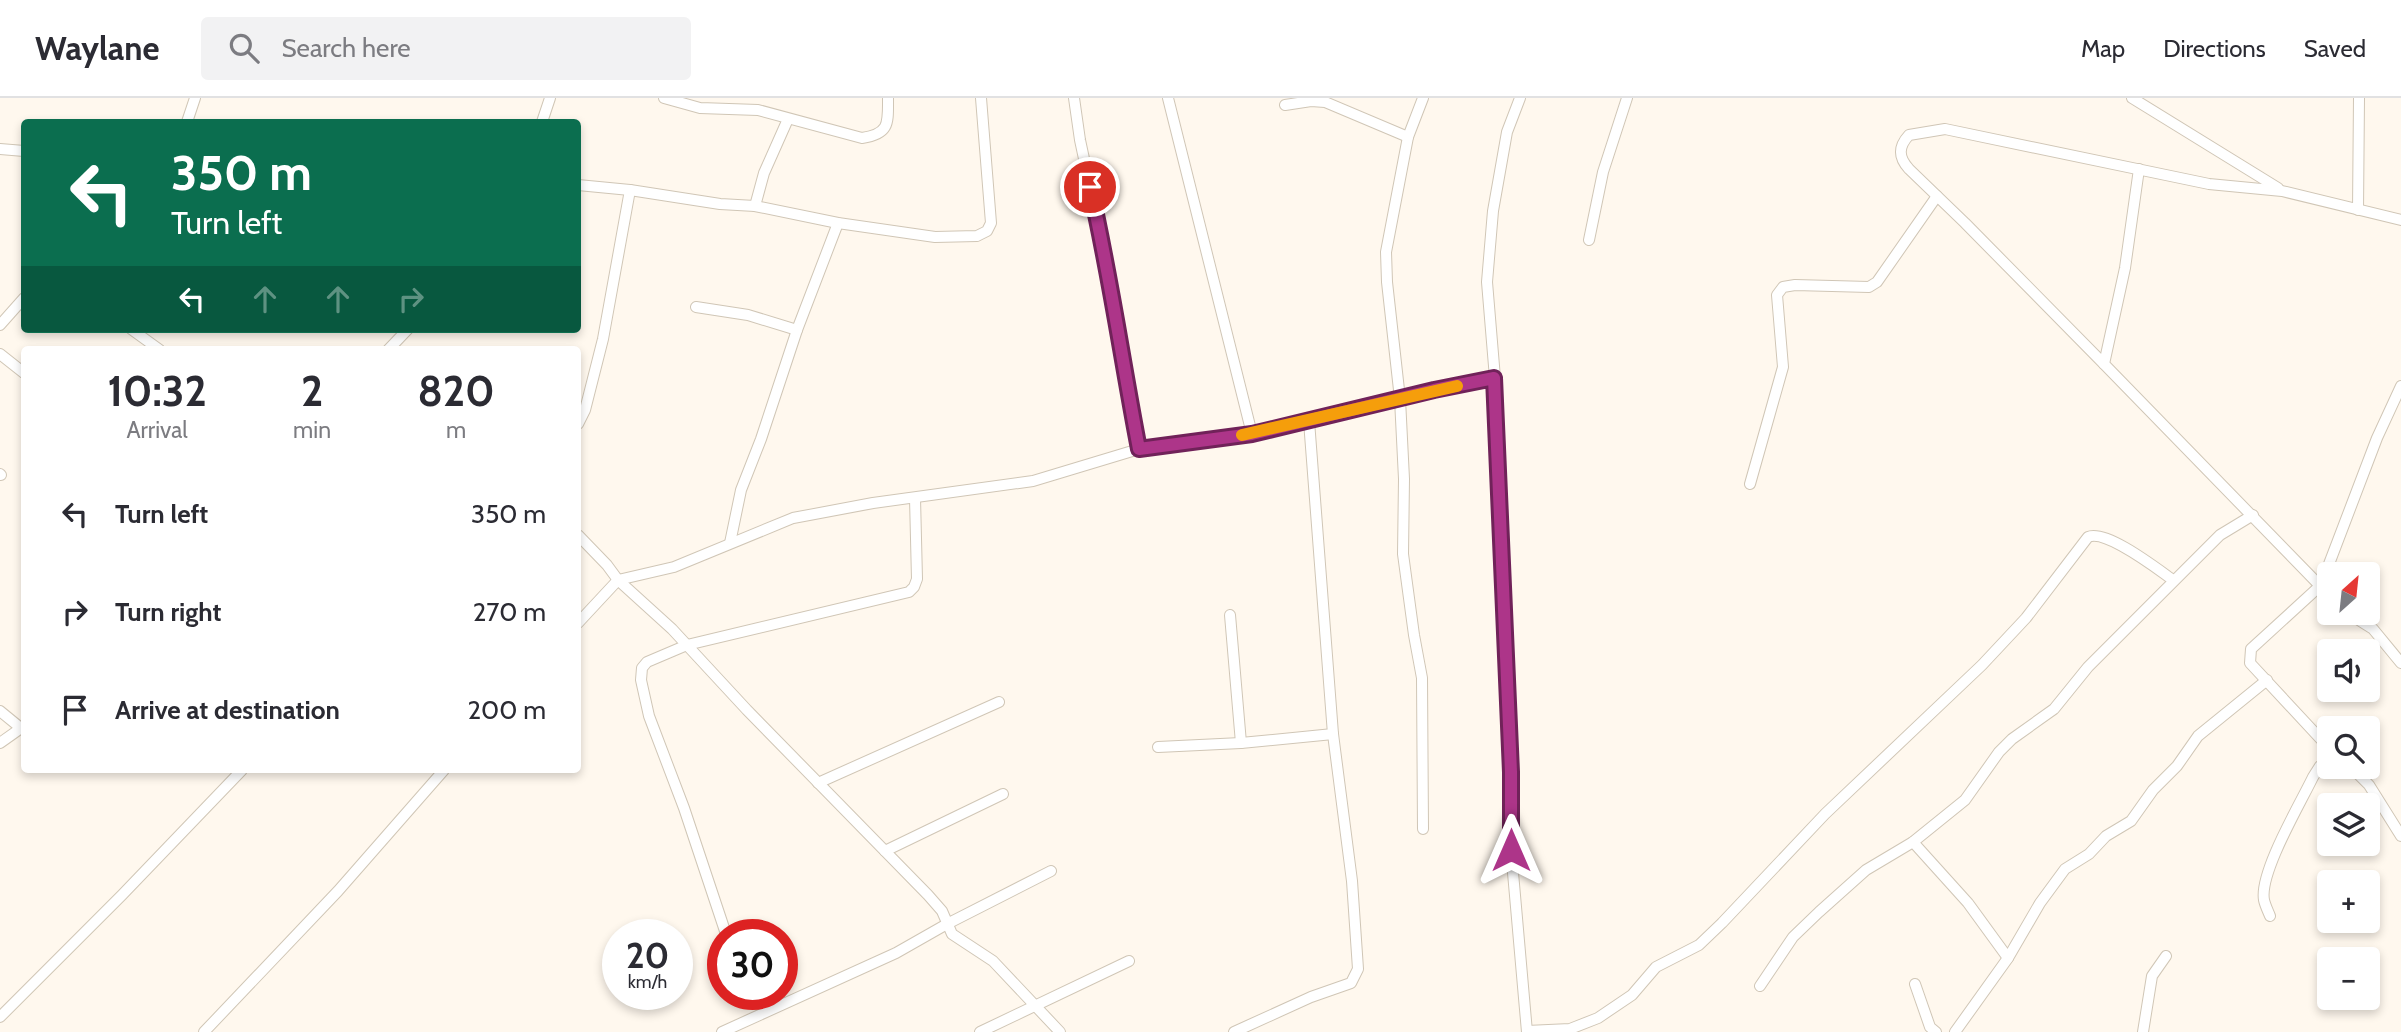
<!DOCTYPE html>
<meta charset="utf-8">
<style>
body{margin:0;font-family:Cabin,sans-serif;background:#f2f2f3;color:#2b2b33;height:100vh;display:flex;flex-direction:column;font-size:26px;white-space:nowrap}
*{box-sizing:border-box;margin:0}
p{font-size:23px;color:#7c7c81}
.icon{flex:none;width:38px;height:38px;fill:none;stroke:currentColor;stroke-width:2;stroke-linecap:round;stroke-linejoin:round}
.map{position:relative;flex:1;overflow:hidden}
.drawer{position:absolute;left:21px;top:248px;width:560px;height:427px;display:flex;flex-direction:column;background:#fff;border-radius:7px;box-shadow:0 4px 10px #0003}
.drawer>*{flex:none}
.top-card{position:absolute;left:21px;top:21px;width:560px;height:214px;border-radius:7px;box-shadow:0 4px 10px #0003;background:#0b6e4f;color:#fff;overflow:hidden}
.needle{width:46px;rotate:27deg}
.tools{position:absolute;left:2317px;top:464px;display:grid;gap:14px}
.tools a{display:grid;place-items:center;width:63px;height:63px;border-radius:7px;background:#fff;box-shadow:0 4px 10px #0003;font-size:35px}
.speed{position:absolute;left:602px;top:821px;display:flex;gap:14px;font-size:35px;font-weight:700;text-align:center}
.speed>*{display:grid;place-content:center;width:91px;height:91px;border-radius:50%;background:#fff;box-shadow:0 4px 10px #0003;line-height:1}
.speed small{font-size:18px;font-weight:400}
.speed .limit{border:10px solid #d22;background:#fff;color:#111}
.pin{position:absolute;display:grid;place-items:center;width:60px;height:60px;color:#fff;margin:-30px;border:4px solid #fff;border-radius:50%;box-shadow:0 2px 7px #0007}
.me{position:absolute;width:77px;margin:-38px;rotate:0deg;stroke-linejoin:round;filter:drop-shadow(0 0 5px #0008)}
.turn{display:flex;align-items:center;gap:24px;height:147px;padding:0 35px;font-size:32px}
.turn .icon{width:91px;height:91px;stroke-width:2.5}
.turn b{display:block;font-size:49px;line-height:60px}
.lanes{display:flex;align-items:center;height:66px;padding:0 35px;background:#0003;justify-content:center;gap:35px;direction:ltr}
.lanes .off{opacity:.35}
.eta{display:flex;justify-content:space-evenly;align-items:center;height:119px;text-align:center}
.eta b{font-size:42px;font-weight:700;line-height:49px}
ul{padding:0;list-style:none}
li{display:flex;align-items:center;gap:21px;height:98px;padding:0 35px}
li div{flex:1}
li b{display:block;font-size:26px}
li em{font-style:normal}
header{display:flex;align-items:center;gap:42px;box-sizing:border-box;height:98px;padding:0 35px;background:#fff;border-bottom:2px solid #e1e1e2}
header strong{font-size:33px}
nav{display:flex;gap:38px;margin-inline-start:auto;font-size:24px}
.search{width:490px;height:63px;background:#f2f2f3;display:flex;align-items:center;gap:18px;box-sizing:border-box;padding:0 24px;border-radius:7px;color:#7c7c81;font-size:26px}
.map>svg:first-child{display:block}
</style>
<header>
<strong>Waylane</strong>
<div class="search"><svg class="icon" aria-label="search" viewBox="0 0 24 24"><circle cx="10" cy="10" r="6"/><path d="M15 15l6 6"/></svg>Search here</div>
<nav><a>Map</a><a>Directions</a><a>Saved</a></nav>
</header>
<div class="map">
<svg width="2401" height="934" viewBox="0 0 2401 934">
<rect width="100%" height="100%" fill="#fff8ee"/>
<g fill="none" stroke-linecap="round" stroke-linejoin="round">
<defs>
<g id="minor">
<path d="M664 0 700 10 758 12 862 40C890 36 888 25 888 0"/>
<path d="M1074 0 1080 42 1112 192 1114 219 1139 351"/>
<path d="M1168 0 1252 336"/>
<path d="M1520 0 1507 34 1493 113 1487 184 1495 280 1503 468 1511 674V752L1527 934"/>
<path d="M2132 0 2278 90"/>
<path d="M1285 7 1311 3 1325 4 1408 39"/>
<path d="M187 24 195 0"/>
<path d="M542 24 550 0"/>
<path d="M0 51 24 53"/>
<path d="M2139 71 2125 170 2104 266 2329 497"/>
<path d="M578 87 630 92 720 106 755 108 838 125 935 139 977 138 987 133 991 125 981 0"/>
<path d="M755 108 764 75 788 21"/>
<path d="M2358 112 2359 0"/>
<path d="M1589 142 1603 74 1627 0"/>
<path d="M696 209 748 217 797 232"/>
<path d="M0 227 24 200"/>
<path d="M131 231 160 252"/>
<path d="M388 252 408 231"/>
<path d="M0 256 24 275"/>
<path d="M2104 266 1965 125 1909 71C1898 59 1898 49 1909 37L1945 31 2209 86 2282 93 2401 122"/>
<path d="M578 326 585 312 603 241 630 92"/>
<path d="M0 376 1 377"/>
<path d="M1750 386 1783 269 1777 197 1783 189 1795 187 1869 189 1877 184 1937 98"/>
<path d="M578 437 607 467 618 482 672 531 747 612 928 797 942 813 952 836 993 863 1060 934"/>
<path d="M730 445 741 392 761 341 797 232 838 125"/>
<path d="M2346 514 2373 531 2401 565"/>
<path d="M1230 517 1241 645"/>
<path d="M578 525 618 482 674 469 793 420 873 405 1033 383 1139 351 1252 336 1434 292 1495 280"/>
<path d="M0 613 22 631"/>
<path d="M0 645 24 628"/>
<path d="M1158 649 1241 645 1333 636"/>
<path d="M2329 650 2250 565 2251 551 2321 487 2377 340 2401 288"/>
<path d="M2350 668 2369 687 2401 738"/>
<path d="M818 685 999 604"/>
<path d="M1423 731 1422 580 1414 537 1403 456 1404 381 1400 301 1387 184 1386 154 1408 39 1423 0"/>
<path d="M1913 744 1968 805 2008 860"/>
<path d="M885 753 1003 696"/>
<path d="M2270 818C2268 813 2265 807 2264 802 2259 775 2300 706 2313 679L2320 668 2329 664"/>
<path d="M726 836 684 710 649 618 641 582 642 570 647 564 687 547 909 494 914 489 917 481 915 400"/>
<path d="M1915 886 1930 929 1936 934"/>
<path d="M1760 888 1793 839 1819 814 1866 772 1913 744 1965 702 1999 654 2012 641 2054 611 2088 569 2220 437 2253 417"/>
<path d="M0 919 122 797 242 672"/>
<path d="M1527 933 1570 931 1598 920 1632 897 1656 869 1699 847 1722 825 1825 716 1982 567 2026 520 2088 439C2106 431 2156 470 2173 482"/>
<path d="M204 934 338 793 444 672"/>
<path d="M722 934 896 855 947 826 1051 773"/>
<path d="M980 934 1129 863"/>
<path d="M1234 934 1311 899 1351 885 1358 871 1352 783 1333 636 1309 323"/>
<path d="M1955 934 2008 860 2040 805 2065 771 2089 756 2106 738 2131 723 2153 692 2177 668 2198 638 2267 582"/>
<path d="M2143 934 2152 878 2166 858"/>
</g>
</defs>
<use href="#minor" stroke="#d0c6b6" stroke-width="12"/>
<use href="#minor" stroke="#fff" stroke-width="10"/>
</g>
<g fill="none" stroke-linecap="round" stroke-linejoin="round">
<defs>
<path id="route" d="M1090 89C1110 176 1122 263 1139 351L1252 336 1434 292 1494 280 1511 674V752"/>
</defs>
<use href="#route" stroke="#702259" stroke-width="18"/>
<use href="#route" stroke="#ad3589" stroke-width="12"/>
<path stroke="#f59e0b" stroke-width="12" d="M1242 337 1457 288"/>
</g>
</svg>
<div class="tools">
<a><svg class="needle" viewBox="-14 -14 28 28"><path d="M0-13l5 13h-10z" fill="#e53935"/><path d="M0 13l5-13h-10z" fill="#7c7c81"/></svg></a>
<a><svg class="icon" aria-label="sound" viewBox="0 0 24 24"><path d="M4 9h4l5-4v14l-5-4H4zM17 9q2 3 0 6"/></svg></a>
<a><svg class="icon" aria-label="search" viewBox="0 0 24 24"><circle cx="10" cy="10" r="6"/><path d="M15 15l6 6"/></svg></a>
<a><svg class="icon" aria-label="layers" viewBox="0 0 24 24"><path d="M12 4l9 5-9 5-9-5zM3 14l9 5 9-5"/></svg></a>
<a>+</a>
<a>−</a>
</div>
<div class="speed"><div>20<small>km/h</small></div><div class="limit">30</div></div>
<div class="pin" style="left:1090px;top:89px;background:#d93025"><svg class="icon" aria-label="arrive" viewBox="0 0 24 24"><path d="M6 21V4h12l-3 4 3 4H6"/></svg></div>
<svg class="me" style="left:1511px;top:752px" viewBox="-20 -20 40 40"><path d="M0-17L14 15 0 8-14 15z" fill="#ad3589" stroke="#fff" stroke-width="4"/></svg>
<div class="top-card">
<div class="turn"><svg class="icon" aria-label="left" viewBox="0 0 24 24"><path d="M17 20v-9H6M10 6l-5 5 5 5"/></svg><div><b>350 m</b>Turn left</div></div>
<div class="lanes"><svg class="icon" aria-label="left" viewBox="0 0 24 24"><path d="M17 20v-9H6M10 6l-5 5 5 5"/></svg><svg class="icon off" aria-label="ahead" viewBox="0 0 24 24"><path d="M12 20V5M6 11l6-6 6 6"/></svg><svg class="icon off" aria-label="ahead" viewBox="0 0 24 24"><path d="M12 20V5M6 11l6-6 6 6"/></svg><svg class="icon off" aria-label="right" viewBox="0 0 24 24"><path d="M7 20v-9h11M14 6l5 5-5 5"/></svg></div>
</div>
<section class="drawer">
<div class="eta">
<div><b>10:32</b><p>Arrival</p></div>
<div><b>2</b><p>min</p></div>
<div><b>820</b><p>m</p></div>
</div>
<ul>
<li><svg class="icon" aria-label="left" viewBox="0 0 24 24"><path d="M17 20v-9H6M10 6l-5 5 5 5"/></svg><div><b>Turn left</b></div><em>350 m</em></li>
<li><svg class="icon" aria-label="right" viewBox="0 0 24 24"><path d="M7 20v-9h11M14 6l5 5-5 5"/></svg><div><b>Turn right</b></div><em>270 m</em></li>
<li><svg class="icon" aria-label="arrive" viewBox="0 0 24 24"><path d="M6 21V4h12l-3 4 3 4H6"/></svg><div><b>Arrive at destination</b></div><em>200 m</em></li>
</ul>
</section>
</div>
